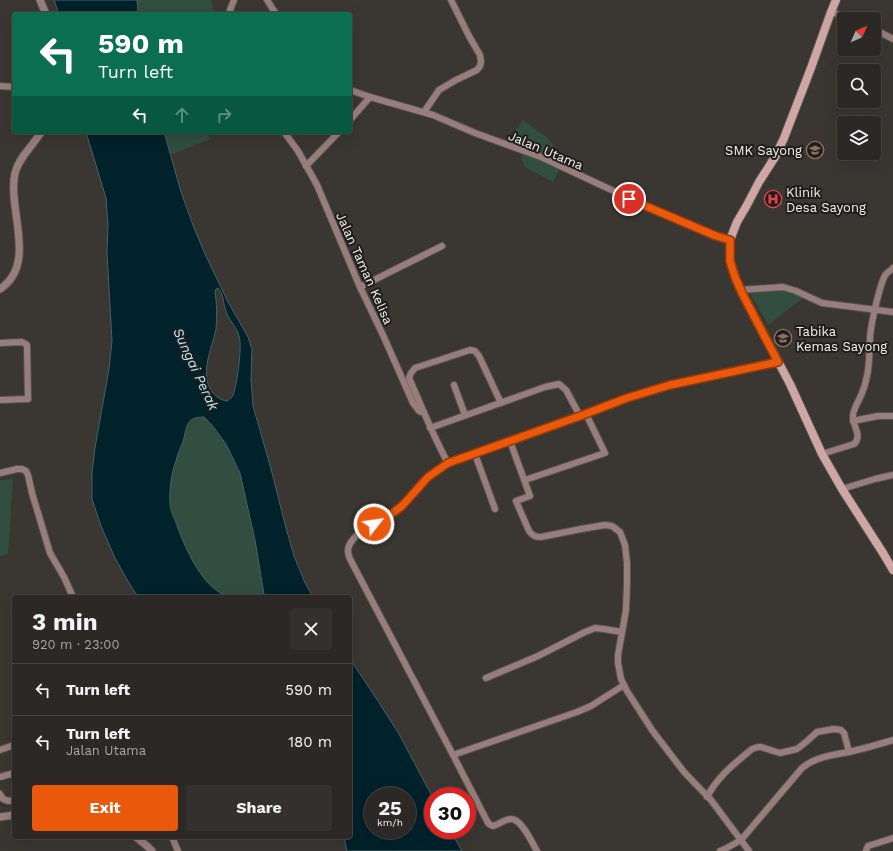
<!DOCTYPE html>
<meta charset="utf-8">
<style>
body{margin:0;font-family:"Work Sans",sans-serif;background:#34302e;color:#f1f3f6;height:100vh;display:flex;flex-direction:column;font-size:15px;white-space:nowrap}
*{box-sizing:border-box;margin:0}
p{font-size:13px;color:#a6a6a7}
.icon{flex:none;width:22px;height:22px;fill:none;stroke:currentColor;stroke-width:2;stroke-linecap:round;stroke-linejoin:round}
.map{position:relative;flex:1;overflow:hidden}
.drawer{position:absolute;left:12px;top:595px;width:340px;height:244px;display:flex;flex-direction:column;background:#2c2826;border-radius:4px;box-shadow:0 4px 16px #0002,0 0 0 1px #484443}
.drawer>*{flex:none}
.banner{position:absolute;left:12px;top:12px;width:340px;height:122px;border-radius:4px;box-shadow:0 4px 16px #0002,0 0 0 1px #484443;background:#0b6e4f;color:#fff;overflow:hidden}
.needle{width:26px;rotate:45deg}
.tools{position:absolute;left:837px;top:12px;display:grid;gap:8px}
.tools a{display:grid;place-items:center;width:44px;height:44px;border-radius:4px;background:#2c2826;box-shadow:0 4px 16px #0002,0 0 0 1px #484443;font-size:20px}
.speed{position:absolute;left:364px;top:787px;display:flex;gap:8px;font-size:20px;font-weight:700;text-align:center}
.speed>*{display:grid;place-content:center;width:52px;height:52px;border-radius:50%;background:#2c2826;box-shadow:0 4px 16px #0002,0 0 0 1px #484443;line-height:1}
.speed small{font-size:10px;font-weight:400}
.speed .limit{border:6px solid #d22;background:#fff;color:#111}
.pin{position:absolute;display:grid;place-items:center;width:34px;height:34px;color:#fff;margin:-17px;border:2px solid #fff;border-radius:50%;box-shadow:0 1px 4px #0007}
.me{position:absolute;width:44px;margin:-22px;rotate:60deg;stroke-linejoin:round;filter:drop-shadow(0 0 3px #0008)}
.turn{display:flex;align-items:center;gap:14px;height:84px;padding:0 20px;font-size:18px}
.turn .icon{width:52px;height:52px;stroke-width:2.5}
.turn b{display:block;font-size:28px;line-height:34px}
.lanes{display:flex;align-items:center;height:38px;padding:0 20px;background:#0003;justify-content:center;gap:20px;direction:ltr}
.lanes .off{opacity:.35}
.round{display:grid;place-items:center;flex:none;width:42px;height:42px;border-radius:4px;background:#34302e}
.head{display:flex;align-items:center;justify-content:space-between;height:68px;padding:0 20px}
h1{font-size:24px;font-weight:700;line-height:30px}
.action{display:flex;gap:8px;margin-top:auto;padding:8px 20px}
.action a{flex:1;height:46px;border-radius:4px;background:#ea580c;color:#fff;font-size:16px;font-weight:700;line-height:46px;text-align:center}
.action a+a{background:#34302e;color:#f1f3f6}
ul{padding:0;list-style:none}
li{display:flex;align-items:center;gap:12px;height:52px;padding:0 20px;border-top:1px solid #484443}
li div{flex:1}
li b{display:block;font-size:15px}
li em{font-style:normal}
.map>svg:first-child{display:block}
</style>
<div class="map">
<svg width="893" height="851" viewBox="0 0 893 851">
<rect width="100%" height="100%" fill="#3a3632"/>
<g fill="#314e40">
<path d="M137 0H211L214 10 207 14H138Z"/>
<path d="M523 120 548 138 558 152 565 159 553 182 525 167 522 161V156L523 152 507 144Z"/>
<path d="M164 132H207L210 139 170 155Z"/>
<path d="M782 290 795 294 803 298 768 325 750 293Z"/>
<path d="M196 417H204L212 425 226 444 240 473 255 540 264 594 263 597C248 597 232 599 218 592 198 580 176 530 171 508 169 501 170 490 171 483 172 475 173 466 176 459 178 454 181 448 183 442 187 429 183 425 196 417Z"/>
<path d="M13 479 8 554 0 556V480Z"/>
</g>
<g fill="#00222b" stroke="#496066" fill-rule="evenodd">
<path d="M54 0H137L138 14H59Z"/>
<path d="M86 132H164L181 192 194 228 205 254 228 302 248 337 252 349 251 380 253 406 271 469 286 528 294 556 305 583 313 597H263L264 594 255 540 240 473 226 444 212 425 204 417C183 417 188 429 182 444 180 449 177 455 176 461 171 473 169 492 170 506 171 511 173 516 175 520 183 543 197 576 216 590 221 594 227 596 233 597H138L129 583 115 558 101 526 92 499V473L95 448 109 369 112 341 107 252 108 225 106 198ZM218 288C224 294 223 304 226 311 228 319 235 325 238 333 239 336 240 339 240 342 241 352 237 389 232 397 230 399 229 400 227 401 221 400 216 397 212 392 199 373 212 349 216 329 217 316 217 304 215 292L216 289Z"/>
<path d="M350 659 378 701 399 734 433 798V830H450L462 851H347L344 837H350ZM373 796H407V830H373Z"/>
</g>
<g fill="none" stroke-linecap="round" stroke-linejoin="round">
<defs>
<g id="minor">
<path d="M267 0 276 14"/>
<path d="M831 12 851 19"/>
<path d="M231 14 230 10 234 0"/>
<path d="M874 29 893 39"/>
<path d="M0 86 14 87"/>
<path d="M350 90 370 97 433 115 475 133 541 157 650 208 716 237 730 240"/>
<path d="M424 112 439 90 456 80 477 70 480 66 481 62 480 55 469 36 451 0"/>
<path d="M350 120 370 97"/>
<path d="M284 132 298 151 317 185 360 287 383 335 413 403 419 411 424 413"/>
<path d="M306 166 339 132"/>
<path d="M360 287 442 246"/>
<path d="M740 290 783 287 796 291 822 303 893 312"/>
<path d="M0 343 22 342 27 345 28 399 0 400"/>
<path d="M454 385 465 415"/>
<path d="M853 421 878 416H893"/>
<path d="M430 428 545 387 559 384 566 390 580 416"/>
<path d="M510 441 530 496 516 501 529 531C533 536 535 537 541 537L581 529 605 525 612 526 620 532 625 545 627 563V584L626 610 618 655V663L621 679 627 691 652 730 684 772 711 800 749 851"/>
<path d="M475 454 495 509"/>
<path d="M822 454 854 444C863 436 852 425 853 416 853 408 861 398 863 390 865 386 866 380 867 376 870 363 869 351 870 339 870 328 880 282 886 274 888 272 891 270 893 268"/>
<path d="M448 463C433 436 422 407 409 378L411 373 415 368 470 350 475 351 479 356 501 403"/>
<path d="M0 473 17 469H22L26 471 28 475 32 493 50 553 64 577 73 597"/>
<path d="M525 480 605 453 586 414"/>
<path d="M842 489 875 479 893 475"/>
<path d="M486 678 538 656 585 632 595 628 604 629 622 632"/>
<path d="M0 750 14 745"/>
<path d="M453 755 577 712 591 706 624 685"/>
<path d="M0 777 14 773"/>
<path d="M0 794 3 799 8 801 14 800"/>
<path d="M707 797C718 776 734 764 752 749L758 747H761L780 753 797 749 806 742 817 732 834 729 841 730 844 733 849 752 869 747 893 740"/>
<path d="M172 837 178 851"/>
<path d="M537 851C532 843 522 819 511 819 506 819 499 824 493 826L489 824 487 821 452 753 350 559C346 550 348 545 355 537 363 527 383 520 394 512 403 506 410 497 417 488 426 478 437 470 448 463L580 416 627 398 670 385 778 361"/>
<path d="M720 851 725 849 741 840 802 768C815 757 833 755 849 752"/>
<path d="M866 851 867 848 868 846 893 838"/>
</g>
<g id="tertiary">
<path d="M40 0 46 14"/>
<path d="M0 289C38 264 7 209 15 173 19 157 33 146 41 132"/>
<path d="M0 817 14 815"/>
<path d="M136 837 147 846 152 851"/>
</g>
<path id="secondary" d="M836 0 831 12 811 68 784 138 775 157 759 182 747 205 737 222 730 240V261L735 277 743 295 790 384 822 454 842 489 883 553 893 570"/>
</defs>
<use href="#minor" stroke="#585450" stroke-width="8"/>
<use href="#tertiary" stroke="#585450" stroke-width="9"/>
<use href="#secondary" stroke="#585450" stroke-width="10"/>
<use href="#minor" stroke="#977e7d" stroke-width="6"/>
<use href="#tertiary" stroke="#977e7d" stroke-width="7"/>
<use href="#secondary" stroke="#cea6a4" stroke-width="8"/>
</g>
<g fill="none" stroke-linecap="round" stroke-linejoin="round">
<defs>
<path id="route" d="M374 524 394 512 402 506 428 477 448 463 580 416 627 398 670 385 778 362 743 295 735 277 730 261V240L716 236 629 199"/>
</defs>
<use href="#route" stroke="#983908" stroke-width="10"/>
<use href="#route" stroke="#ea580c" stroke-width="7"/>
</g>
<defs>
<symbol id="school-ring" viewBox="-11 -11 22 22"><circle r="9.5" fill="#201e1c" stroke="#8d6e63" stroke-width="1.5"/><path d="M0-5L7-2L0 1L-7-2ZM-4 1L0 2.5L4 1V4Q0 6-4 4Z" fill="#8d6e63"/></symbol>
<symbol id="hospital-ring" viewBox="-11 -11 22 22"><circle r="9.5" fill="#201e1c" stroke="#e0444e" stroke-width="1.5"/><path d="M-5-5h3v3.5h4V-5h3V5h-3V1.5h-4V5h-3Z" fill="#e0444e"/></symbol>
</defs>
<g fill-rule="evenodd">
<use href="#school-ring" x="805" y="140" width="20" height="20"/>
<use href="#hospital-ring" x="763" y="189" width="20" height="20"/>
<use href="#school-ring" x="773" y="328" width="20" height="20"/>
</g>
<g text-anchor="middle" stroke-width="4" stroke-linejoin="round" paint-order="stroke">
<g font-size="13" fill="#f3f0ee" stroke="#201e1c">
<text transform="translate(546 150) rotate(23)" y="5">Jalan Utama</text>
<text transform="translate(365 268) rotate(66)" y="5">Jalan Taman Kelisa</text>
</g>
<g font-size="13" fill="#f3f0ee" stroke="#201e1c" text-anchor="start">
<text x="802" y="155" text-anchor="end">SMK Sayong</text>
<text x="786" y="197">Klinik<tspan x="786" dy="15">Desa Sayong</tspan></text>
<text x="796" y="336">Tabika<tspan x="796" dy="15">Kemas Sayong</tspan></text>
</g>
<g font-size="14" font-style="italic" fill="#b6edfd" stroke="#201e1c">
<text transform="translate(196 369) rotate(65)" y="5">Sungai Perak</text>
</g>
</g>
</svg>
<div class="tools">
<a><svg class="needle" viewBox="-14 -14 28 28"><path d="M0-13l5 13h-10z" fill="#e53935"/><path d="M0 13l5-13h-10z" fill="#a6a6a7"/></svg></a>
<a><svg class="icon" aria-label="search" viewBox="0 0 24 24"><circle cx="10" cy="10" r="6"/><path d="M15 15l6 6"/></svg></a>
<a><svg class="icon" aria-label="layers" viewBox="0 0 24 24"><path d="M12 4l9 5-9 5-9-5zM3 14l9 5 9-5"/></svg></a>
</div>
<div class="speed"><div>25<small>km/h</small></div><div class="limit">30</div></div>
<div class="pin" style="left:629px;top:199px;background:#d93025"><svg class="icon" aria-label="arrive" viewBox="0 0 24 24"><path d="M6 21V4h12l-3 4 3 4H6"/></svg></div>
<svg class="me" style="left:374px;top:524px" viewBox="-20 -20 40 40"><circle r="17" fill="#ea580c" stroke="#fff" stroke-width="3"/><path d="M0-11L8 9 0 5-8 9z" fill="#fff"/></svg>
<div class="banner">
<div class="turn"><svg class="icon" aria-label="left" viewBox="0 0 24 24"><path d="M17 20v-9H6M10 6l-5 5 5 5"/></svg><div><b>590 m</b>Turn left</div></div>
<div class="lanes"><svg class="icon" aria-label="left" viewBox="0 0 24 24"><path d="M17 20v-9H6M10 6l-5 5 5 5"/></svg><svg class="icon off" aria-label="ahead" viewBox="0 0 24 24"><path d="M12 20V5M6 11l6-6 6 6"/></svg><svg class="icon off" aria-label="right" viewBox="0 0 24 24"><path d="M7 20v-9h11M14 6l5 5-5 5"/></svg></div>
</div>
<section class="drawer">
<div class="head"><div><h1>3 min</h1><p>920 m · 23:00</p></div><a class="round"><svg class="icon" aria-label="close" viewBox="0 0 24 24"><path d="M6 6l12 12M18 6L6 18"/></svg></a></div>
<ul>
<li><svg class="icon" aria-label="left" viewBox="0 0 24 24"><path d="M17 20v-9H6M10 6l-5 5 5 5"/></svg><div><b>Turn left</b></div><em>590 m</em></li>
<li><svg class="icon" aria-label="left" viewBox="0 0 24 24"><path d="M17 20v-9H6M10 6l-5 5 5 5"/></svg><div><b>Turn left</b><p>Jalan Utama</p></div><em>180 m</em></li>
</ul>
<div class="action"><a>Exit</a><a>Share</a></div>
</section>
</div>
